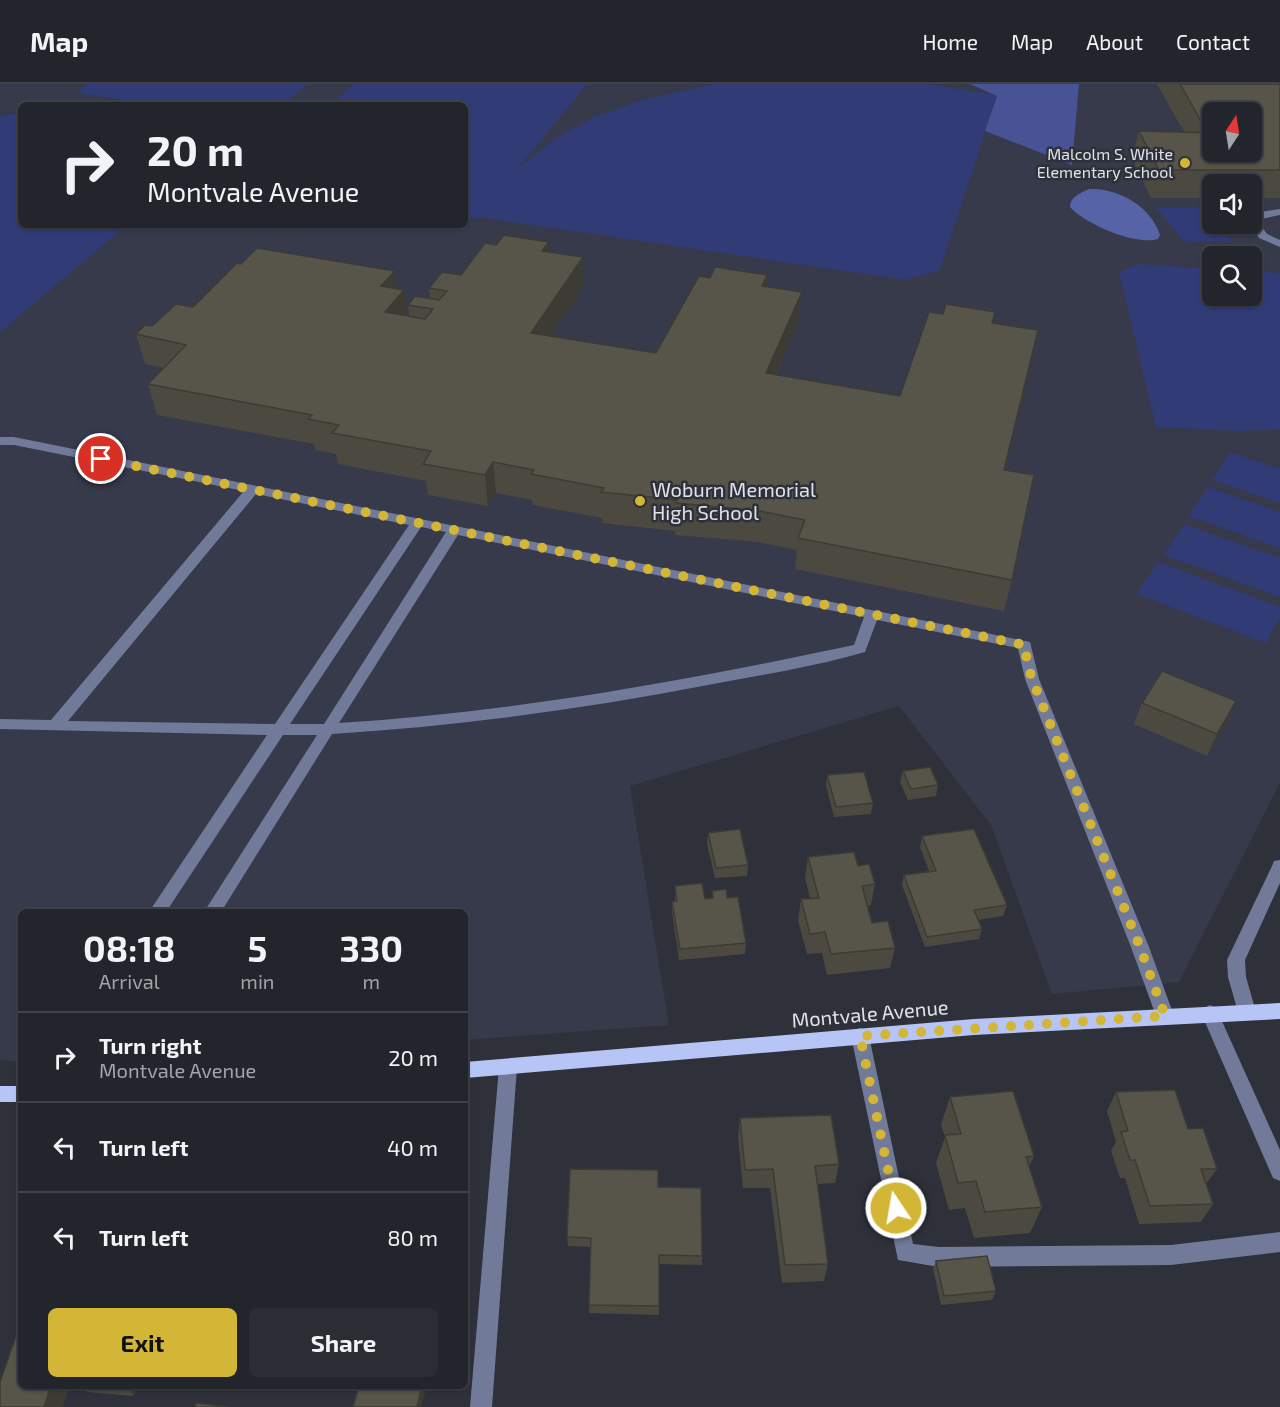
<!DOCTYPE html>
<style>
body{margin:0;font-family:"Exo 2",sans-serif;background:#2a2d34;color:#f1f3f6;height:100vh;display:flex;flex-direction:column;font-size:22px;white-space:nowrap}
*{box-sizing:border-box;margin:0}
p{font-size:20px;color:#a2a5a9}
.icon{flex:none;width:33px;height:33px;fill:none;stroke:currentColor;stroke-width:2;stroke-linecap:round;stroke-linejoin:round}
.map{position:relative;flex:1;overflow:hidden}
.sheet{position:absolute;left:18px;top:825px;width:450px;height:480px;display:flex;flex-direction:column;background:#22252c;border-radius:9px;box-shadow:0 2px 4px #0004,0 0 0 2px #3f4248}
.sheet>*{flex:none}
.top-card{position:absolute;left:18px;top:18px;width:450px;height:126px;border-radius:9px;box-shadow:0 2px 4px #0004,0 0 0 2px #3f4248;background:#22252c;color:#f1f3f6;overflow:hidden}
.needle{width:39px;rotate:12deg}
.fabs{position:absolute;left:1202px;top:18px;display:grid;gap:12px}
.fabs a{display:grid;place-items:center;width:60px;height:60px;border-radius:9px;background:#22252c;box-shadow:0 2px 4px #0004,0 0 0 2px #3f4248;font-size:30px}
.pin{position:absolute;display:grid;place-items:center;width:51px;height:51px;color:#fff;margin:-26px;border:3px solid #fff;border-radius:50%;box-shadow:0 2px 6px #0007}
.me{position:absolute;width:66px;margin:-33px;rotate:348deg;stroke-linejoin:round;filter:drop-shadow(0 0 4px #0008)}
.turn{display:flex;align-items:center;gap:21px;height:126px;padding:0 30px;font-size:27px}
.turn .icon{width:78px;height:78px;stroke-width:2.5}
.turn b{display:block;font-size:42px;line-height:51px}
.eta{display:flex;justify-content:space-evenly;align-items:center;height:102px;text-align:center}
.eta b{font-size:36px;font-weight:700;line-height:42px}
.cta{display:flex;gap:12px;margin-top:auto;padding:12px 30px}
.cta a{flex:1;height:69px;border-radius:9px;background:#d3b635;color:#111;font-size:24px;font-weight:700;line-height:69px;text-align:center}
.cta a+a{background:#2a2d34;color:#f1f3f6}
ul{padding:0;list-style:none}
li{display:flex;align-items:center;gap:18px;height:90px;padding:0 30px;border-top:2px solid #3f4248}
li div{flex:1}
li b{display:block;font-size:22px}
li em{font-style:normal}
header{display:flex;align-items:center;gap:36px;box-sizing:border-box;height:84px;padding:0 30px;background:#22252c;border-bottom:2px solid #3f4248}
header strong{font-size:28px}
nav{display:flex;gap:33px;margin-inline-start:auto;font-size:21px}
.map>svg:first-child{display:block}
</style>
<header>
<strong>Map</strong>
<nav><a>Home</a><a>Map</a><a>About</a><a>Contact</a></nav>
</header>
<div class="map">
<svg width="1280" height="1323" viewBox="0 0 1280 1323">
<rect width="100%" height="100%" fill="#2e313a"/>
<path fill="#363a4a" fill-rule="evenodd" d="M0 0H1280V699L1179 898 1052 910 991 741 899 622 630 702 669 941 465 956V828H21V978L0 976ZM21 21H465V141H21ZM1212 28H1251V68H1212ZM1212 100H1251V140H1212ZM1212 172H1251V212H1212Z"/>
<g fill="#313b76">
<path d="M88 0H308L283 21H163L76 9Z"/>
<path d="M354 0H587L516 87 553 56 590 35 639 17 713 0H928L997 11 940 186 906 196 478 133 476 135 465 133V21H330Z"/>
<path d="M21 29V141H127L0 248V32Z"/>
<path d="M1155 123 1212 124V140H1223L1232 158 1184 157Z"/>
<path d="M1138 180 1212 185V212H1251V187L1280 189V345L1242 347 1156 343 1119 188Z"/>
<path d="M1230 368 1280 385V419L1212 396Z"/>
<path d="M1208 403 1280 428V464L1189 432Z"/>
<path d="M1184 440 1280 474V513L1164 471Z"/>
<path d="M1158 478 1280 523V533L1266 559 1137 510Z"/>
</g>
<path fill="#475394" d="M970 0H1079L1072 81 985 47 997 12Z"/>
<path fill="#5664a7" d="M1089 105C1118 104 1151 122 1160 151L1158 155C1136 162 1085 140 1070 123 1070 113 1081 109 1089 105Z"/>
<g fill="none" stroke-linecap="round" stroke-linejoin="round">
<g fill="#727a99" fill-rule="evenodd">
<path d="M1280 125V131L1261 135 1260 140 1267 150 1280 156V163L1259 154 1250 140 1253 132 1260 128Z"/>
<path d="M0 353H14L1030 558 1039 595 1149 863 1174 932 1171 937 1165 940 1159 937 1156 932 1131 863 1025 595 1018 564 877 536 865 568C814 583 760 591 708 601 584 625 459 642 332 650L221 828H204L317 651H283L166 828H149L267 651 0 645V635L51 636 244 407 14 361H0ZM256 410 409 441 275 640 68 637ZM421 443 446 448 324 640H290ZM458 451 864 533 854 561C684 597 514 628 339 639Z"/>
<path d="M1280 776V799L1245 876 1246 893 1256 928 1253 933 1247 936 1241 933 1238 928 1228 893 1227 876 1272 782 1274 777Z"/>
<path d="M1210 921 1216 924 1280 1066V1097L1273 1094 1201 929 1204 924Z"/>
<path d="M860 944 866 946 869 952 913 1160 939 1163 1171 1161 1280 1148V1168L1171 1181 939 1183 898 1176 851 952 854 946Z"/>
<path d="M508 975 514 977 517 983 492 1323H470L499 983 502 977Z"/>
</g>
<g fill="#b7c4f6" fill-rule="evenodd">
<path d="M1280 919V935L974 951 465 994V978L974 935Z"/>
<rect x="0" y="1002" width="21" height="16"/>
</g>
</g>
<g fill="#4b4940" fill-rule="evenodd">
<path d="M1157 0H1280V114H1251V100H1212V114H1151L1132 74 1139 47 1184 48ZM1212 28 1251 68H1212Z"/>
<path d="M496 161 549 168 584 202 550 252 656 269 710 194 767 191 766 203 799 238 776 291 900 312 993 239 1005 386 1012 496 1004 527 795 485 797 466 758 458 675 451V447L602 439V434L533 421 532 416 496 409 488 422 428 411 426 397 338 380 336 370 315 366 314 360 157 331 148 300 164 284 145 280 136 250 193 223 397 205 407 232H409L408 221 430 215 429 204 461 191Z"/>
<path d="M1236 617 1227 638 1207 672 1134 640 1142 619Z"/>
<path d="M903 687 938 701 936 712 908 716 900 698Z"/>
<path d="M827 691 873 719 871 730 834 733 826 702Z"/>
<path d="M708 749 748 781 747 792 715 794 707 760Z"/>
<path d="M922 752 1007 821 1003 832 978 836 982 845 979 855 925 863 902 801 904 791 929 787 920 763Z"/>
<path d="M808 773 858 782 875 800 871 821 868 822 872 839 895 864 890 884 827 891 822 869 807 870 798 836 801 815 810 814 805 794Z"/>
<path d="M675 802 705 815H712V807L727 814 746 859 745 870 679 876 672 828V818H675Z"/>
<path d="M1116 1008 1188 1045 1217 1085 1206 1100 1213 1120 1201 1138 1139 1140 1125 1094H1120L1111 1067 1116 1058 1107 1027Z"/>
<path d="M950 1013 1034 1072 1029 1083 1042 1123 1030 1149 974 1154 965 1124 949 1126 936 1079 945 1053 941 1041Z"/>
<path d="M740 1034 839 1080 835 1099 817 1100 828 1180 824 1197 782 1199 770 1104H743L738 1053Z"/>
<path d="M658 1103 702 1172V1181L659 1180V1231L589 1229 591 1163 568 1162 567 1153Z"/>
<path d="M936 1177 996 1207 992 1216 941 1221 933 1185Z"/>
<path d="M82 1302H136L134 1312 87 1308Z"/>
</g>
<g fill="#3d3c34">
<path d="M549 158 550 187 542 167Z"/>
<path d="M583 173 584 202 533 279 531 249Z"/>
<path d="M395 187 398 212 404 206 408 236 389 258 381 202Z"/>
<path d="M767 191 765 220 762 202Z"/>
<path d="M802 208 799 238 763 319 766 289Z"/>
<path d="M493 378 496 409 488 422 485 391Z"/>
<path d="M1236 617 1227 638 1207 672 1217 650Z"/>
<path d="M51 1302H69L63 1323H44Z"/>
<path d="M126 1302H136L134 1312Z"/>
<path d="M422 1302H427L421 1323H417Z"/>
</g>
<g fill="#57554a" stroke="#3d3c34" stroke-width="1.5">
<path d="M1180 0H1280V86H1159L1139 47 1212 49V68H1251V28H1212V42L1209 37H1201Z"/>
<path d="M504 151 549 158 542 167 583 173 531 249 656 269 699 192 710 194 715 183 767 191 762 202 802 208 766 289 900 312 929 228 943 230 946 220 995 228 992 239 1038 246 1004 386 1034 391 1012 496 798 454 805 436 760 427 676 419 677 416 601 408 604 404 531 390 534 386 493 378 485 391 423 380 431 367 332 349 339 341 308 335 312 331 148 300 186 261 136 250 145 241 152 242 176 220 193 223 237 179 241 180 257 164 395 187 381 202 404 206 385 228 425 235 433 225 408 221 415 212 439 216 447 207 429 204 442 188 461 191 485 159 496 161Z"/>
<path d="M1162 587 1236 617 1217 650 1142 619Z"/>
<path d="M930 683 938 701 911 705 903 687Z"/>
<path d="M864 688 873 719 836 723 827 691Z"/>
<path d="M740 745 748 781 716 784 708 749Z"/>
<path d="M974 745 1007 821 974 826 982 845 927 853 904 791 936 787 922 752Z"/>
<path d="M854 768 858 782 869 780 875 800 862 802 872 839 888 837 895 864 831 870 825 848 810 850 801 815 819 814 808 773Z"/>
<path d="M702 799 705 815 713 814 712 807 726 805 727 814 738 813 746 859 680 865 672 818 677 817 675 802Z"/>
<path d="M1175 1006 1188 1045 1203 1044 1217 1085H1201L1213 1120 1150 1122 1135 1076H1130L1121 1048 1128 1047 1116 1008Z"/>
<path d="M1013 1007 1034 1072 1026 1073 1042 1123 985 1128 976 1097 958 1099 945 1051 961 1050 950 1013Z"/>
<path d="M831 1031 839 1080 815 1082 828 1180 785 1181 773 1085 745 1086 740 1034Z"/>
<path d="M570 1085 658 1086V1103L701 1104 702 1172 659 1171V1222L589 1221 591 1154 567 1153Z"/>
<path d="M987 1172 996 1207 944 1212 936 1177Z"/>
<path d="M21 1238V1302H51L44 1323H0V1298Z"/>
<path d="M359 1302H422L417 1323H353Z"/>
<path d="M196 1319 230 1323H195Z"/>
</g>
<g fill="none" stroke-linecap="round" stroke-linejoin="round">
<path stroke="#d3b635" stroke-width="10" stroke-dasharray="0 18" d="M101 375 1025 561 1027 578 1032 595 1140 863 1165 932 860 952 896 1124"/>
</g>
<g fill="#d3b635" stroke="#2e313a" stroke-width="2">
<circle cx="1185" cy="79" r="6"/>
<circle cx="640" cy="417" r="6"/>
</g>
<g text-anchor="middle" stroke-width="5" stroke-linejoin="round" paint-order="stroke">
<g font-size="16" fill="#e0e2e8" stroke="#2e313a" text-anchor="end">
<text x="1173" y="76">Malcolm S. White<tspan x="1173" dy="18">Elementary School</tspan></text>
</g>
<g font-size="20" fill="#e0e2e8" stroke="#2e313a" text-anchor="start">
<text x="652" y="413">Woburn Memorial<tspan x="652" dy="23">High School</tspan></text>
</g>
<g font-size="20" fill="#e0e2e8" stroke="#2e313a">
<text transform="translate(870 930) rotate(-5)" y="7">Montvale Avenue</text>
</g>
</g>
</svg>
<div class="fabs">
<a><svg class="needle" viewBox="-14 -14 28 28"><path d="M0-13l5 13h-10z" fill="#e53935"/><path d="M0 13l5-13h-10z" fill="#a2a5a9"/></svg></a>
<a><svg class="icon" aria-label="sound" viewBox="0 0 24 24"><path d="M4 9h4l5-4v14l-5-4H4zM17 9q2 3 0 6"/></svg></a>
<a><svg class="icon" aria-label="search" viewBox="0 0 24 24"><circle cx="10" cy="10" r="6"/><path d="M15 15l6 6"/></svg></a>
</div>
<div class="pin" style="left:101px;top:375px;background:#d93025"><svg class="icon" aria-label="arrive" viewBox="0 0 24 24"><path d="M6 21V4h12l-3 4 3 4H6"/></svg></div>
<svg class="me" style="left:896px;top:1124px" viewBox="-20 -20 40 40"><circle r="17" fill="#d3b635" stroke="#fff" stroke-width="3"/><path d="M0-11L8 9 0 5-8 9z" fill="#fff"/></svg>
<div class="top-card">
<div class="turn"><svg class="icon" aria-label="right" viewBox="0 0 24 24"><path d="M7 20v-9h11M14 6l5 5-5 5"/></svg><div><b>20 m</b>Montvale Avenue</div></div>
</div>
<section class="sheet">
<div class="eta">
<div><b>08:18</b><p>Arrival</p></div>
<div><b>5</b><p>min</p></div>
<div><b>330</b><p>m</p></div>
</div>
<ul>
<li><svg class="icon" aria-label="right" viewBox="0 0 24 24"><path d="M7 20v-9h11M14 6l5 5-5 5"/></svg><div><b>Turn right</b><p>Montvale Avenue</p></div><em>20 m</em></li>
<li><svg class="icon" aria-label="left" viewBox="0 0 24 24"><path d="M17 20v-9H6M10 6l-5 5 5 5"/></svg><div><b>Turn left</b></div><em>40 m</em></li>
<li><svg class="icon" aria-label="left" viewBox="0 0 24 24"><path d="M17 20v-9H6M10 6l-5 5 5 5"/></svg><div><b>Turn left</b></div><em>80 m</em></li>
</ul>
<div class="cta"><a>Exit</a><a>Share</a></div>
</section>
</div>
